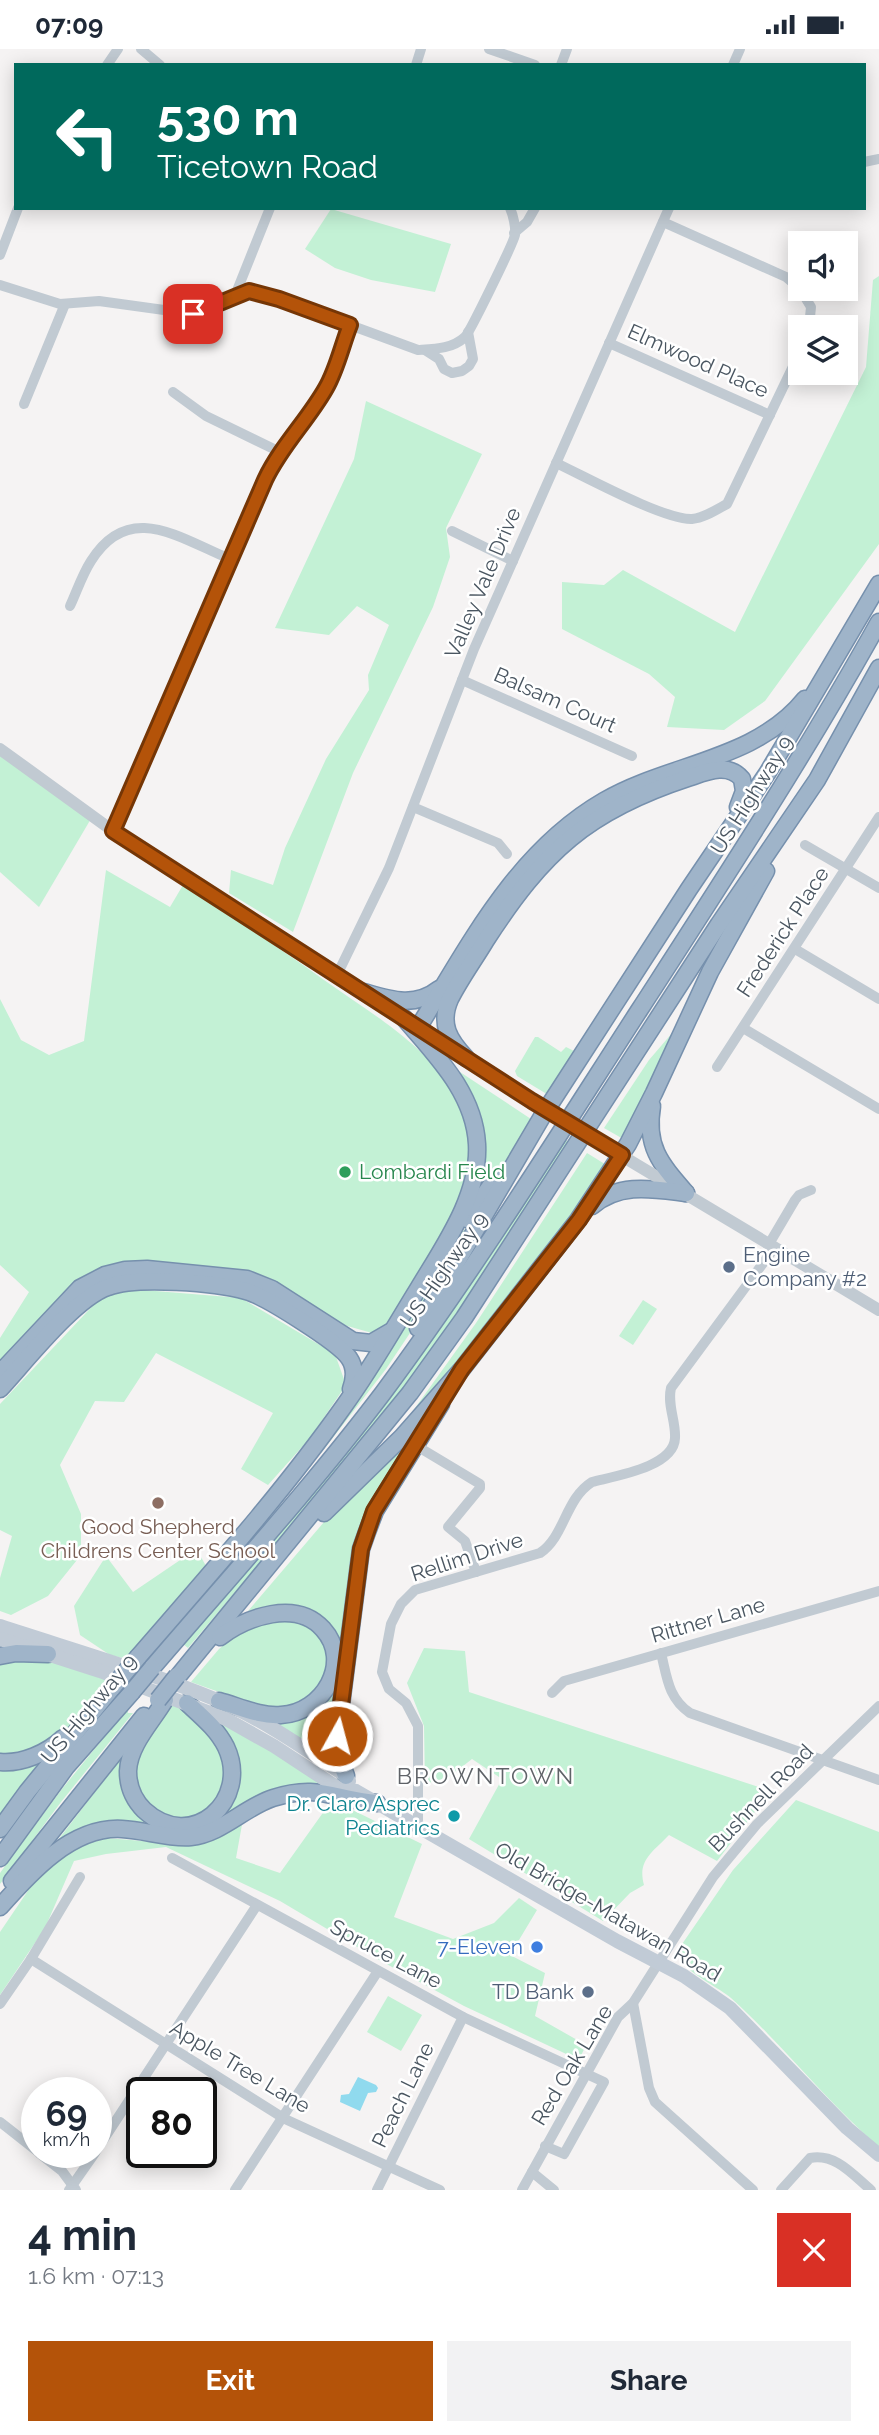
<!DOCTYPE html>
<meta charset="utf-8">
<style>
body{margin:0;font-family:Raleway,sans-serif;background:#f2f2f3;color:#1f2937;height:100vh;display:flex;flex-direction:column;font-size:26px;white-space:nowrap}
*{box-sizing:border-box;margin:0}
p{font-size:23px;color:#747a83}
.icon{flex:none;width:38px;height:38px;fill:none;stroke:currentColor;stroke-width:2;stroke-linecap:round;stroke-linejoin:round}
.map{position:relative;height:2141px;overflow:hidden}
.drawer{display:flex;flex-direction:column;background:#fff;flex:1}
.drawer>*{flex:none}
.top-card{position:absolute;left:14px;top:14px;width:852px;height:147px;border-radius:0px;box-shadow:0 4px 18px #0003;background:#00695c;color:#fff;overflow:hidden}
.buttons{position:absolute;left:788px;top:182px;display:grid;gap:14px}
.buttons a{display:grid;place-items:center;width:70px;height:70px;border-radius:0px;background:#fff;box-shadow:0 4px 18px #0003;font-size:35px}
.speed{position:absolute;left:21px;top:2028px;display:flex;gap:14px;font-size:35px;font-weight:700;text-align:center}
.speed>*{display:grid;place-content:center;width:91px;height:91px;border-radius:50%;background:#fff;box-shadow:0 4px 18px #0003;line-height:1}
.speed small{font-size:18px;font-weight:400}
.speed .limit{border:4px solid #111;border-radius:10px;background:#fff;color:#111}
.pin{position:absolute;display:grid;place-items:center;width:60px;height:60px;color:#fff;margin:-30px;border-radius:14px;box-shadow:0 4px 10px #0006}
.me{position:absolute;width:77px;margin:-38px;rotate:7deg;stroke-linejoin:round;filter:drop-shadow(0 0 5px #0008)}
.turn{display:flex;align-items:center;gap:24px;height:147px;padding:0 28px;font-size:32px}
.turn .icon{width:91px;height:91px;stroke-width:2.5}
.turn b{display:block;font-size:49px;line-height:60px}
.round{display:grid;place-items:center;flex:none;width:74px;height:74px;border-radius:0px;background:#f2f2f3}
.headline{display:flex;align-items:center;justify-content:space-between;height:119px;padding:0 28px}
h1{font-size:42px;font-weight:700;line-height:52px}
.action{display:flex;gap:14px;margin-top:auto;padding:14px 28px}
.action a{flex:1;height:80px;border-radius:0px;background:#b45309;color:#fff;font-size:28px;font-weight:700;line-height:80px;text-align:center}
.action a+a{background:#f2f2f3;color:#1f2937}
.status{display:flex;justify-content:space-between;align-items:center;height:49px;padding:0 35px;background:#fff;direction:ltr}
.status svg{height:19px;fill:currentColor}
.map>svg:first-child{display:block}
</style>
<div class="status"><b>07:09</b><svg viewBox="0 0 49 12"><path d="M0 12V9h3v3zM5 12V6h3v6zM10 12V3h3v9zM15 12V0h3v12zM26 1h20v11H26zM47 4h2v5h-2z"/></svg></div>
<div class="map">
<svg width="879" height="2141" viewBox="0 0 879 2141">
<rect width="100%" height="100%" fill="#f5f3f3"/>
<g fill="#c3f1d5">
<path d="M331 160 451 195 435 243 371 231 335 219 305 200Z"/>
<path d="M879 227V495L765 652 724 681 667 678 675 648 649 625 562 580V533L604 536 623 521 735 583 866 318 873 231Z"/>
<path d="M366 352 482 405 446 479 450 508 433 558 353 724 293 883 229 844 231 821 273 836 285 799 326 710 369 641 368 626 389 576 357 557 329 586 275 579 354 410Z"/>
<path d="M0 702 92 768 39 858 0 823Z"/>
<path d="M106 821 170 858 183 836C231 867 278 898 324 931 392 979 484 1028 470 1126 469 1135 464 1143 460 1151 442 1196 411 1238 384 1278L372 1284 125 1214 0 1316V1289L29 1243 0 1216V950L21 991 49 1006 84 992Z"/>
<path d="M623 926 627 928 550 1047 517 1027 515 1022 535 988H538L561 1003 566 998 574 1002Z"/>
<path d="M679 976 625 1091 604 1079 649 1011Z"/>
<path d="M460 1023 534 1072 472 1159 484 1106 457 1026Z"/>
<path d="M564 1090 571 1094 478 1235 387 1363 188 1599 183 1595 383 1359 469 1238Z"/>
<path d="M587 1104 608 1117 591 1145 439 1340 400 1380 476 1274Z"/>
<path d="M477 1168 420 1269 386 1320 321 1404 318 1402 458 1187Z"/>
<path d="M119 1239 241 1249 335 1305 346 1336 310 1389 268 1436 241 1420 273 1364 156 1304 124 1353 95 1352 60 1416 81 1465V1506L48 1547 11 1566 0 1562V1529L12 1487 0 1481V1355L102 1247Z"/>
<path d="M643 1251 657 1260 633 1296 619 1287Z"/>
<path d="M425 1370 369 1466 334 1710 266 1671 319 1657 332 1587 272 1559 248 1562 330 1466Z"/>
<path d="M192 1503 201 1508 206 1517 171 1562 127 1610 110 1606 80 1586 74 1557 106 1507 133 1543Z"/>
<path d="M276 1569 298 1571 316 1584 326 1597 327 1615 321 1640 294 1659 261 1658 191 1633 219 1600 242 1580Z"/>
<path d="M424 1599 465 1602 469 1643 771 1742 717 1812 669 1786C653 1803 637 1811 644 1836L630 1844 603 1872 469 1790 502 1730 472 1710 449 1728 425 1735 424 1677 407 1634Z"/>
<path d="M41 1609 108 1631C88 1655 68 1691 33 1702 23 1706 11 1706 0 1708V1611Z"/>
<path d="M171 1654 191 1664 218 1693 227 1734 207 1764 176 1772 145 1757C142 1749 136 1740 134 1732 128 1705 157 1674 171 1654Z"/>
<path d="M128 1659V1664H133L61 1753 0 1835V1824L13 1806 62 1740Z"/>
<path d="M218 1673 263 1695 328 1738 304 1737 277 1742 204 1780C172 1789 149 1775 118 1775 95 1775 76 1786 57 1797L55 1795 131 1696C130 1708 123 1722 126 1737 141 1803 241 1790 237 1722 236 1704 223 1689 218 1673Z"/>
<path d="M43 1712 0 1771V1717Z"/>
<path d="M332 1751 422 1795 394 1868 453 1890 494 1874 519 1849 537 1861 510 1906 545 1924 535 1967 586 1996 579 2011 464 1957 381 1912 280 1852 166 1798 106 1805 74 1812 45 1879 0 1946V1883L40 1824 95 1788 178 1795 243 1770 236 1809 280 1824Z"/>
<path d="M796 1751 879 1783V2098C826 2052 783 1996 731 1949 719 1939 691 1925 683 1914 681 1910 680 1903 680 1898L733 1821Z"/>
<path d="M388 1947 422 1966 401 2002 367 1983Z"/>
</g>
<path fill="#90daee" d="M358 2028 376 2036 378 2039 376 2043 368 2044 360 2062 340 2053 341 2046 349 2045Z"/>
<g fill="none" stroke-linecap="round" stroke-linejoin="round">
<defs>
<g id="trunk">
<path d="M364 943C391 951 415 959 439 940"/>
<path d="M418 979C470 895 516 803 604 752 669 714 755 712 805 650"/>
<path d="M466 1009C449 991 439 975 450 950 460 930 474 911 486 891 543 803 587 762 688 729 706 723 728 713 742 730L744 742 738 758"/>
<path d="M652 1057C645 1098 661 1115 686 1144"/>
<path d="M592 1157C620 1133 653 1140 686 1144"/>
<path d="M467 1170 497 1128"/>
<path d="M418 1279 543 1066 689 840 768 723 879 535"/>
<path d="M0 1324 80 1239 105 1226 125 1221 147 1220 247 1230 272 1240 353 1292 371 1294 390 1283"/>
<path d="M0 1340C26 1312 75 1249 108 1238 137 1227 216 1234 246 1242 265 1247 339 1294 349 1309 356 1319 355 1329 351 1340"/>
<path d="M324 1464 402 1388 462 1320 578 1171 628 1095 654 1044 710 923 766 822"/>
<path d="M0 1607 16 1604 48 1605"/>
<path d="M138 1608C209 1526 281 1446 344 1357 371 1320 394 1279 418 1240 443 1198 480 1147 477 1095 474 1043 435 1006 404 969"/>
<path d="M152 1619C230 1528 311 1439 383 1344 475 1220 556 1090 640 960 722 833 805 706 879 573"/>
<path d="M175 1631 410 1344 464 1269 719 875 817 731 879 619"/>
<path d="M165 1651C152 1673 129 1696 128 1722 128 1737 134 1751 144 1761 192 1805 251 1751 226 1698 217 1680 202 1668 187 1654"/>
<path d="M219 1652C238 1657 261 1668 281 1666 323 1664 353 1613 323 1580 296 1550 247 1568 220 1588"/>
<path d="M0 1713C22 1715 47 1704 63 1689"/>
<path d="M346 1727 340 1710 337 1687 361 1500 367 1483 375 1462 441 1355"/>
<path d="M0 1780 27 1743 112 1639"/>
<path d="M0 1809 66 1718 132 1643"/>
<path d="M12 1832 144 1667"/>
<path d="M0 1858C30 1824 72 1777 122 1780 145 1781 168 1790 191 1788 221 1785 245 1758 273 1749 319 1734 334 1751 377 1754"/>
</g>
</defs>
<use href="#trunk" stroke="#7690ad" stroke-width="19"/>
<g stroke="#c1cad2" stroke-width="10">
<path d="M141 0 160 16"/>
<path d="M489 0 535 16"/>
<path d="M107 16 118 0"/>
<path d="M416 16 421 0"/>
<path d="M561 16 567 0"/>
<path d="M733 16 740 0"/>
<path d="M864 113 879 110"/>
<path d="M663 173 786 228 800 240"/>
<path d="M514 184 527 173 535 159"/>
<path d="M0 206 18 159"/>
<path d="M0 236 60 255 99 252 193 265 249 242 279 250 418 301C435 300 452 300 465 288 470 283 513 195 515 186 516 178 513 166 510 159"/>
<path d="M800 240 811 258 809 278"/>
<path d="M234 249 270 159"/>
<path d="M609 294 770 366"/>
<path d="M425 301 439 310 444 320 452 324 462 322 469 317 473 310 468 283"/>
<path d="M173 343 206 367 280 403"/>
<path d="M24 355 65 255"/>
<path d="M556 414C586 428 664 471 692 470 704 469 716 461 727 455L800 303"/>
<path d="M452 482 513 512"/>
<path d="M70 557C77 542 82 526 91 512 129 451 179 489 230 510"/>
<path d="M462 631 632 707"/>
<path d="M413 758 498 794 507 805"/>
<path d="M113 782 265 431C279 402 301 380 318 353 333 329 340 302 350 276"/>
<path d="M805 796 879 839"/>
<path d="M795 900 879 950"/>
<path d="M337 926 389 819 474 600 669 159"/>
<path d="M743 979 879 1060"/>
<path d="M717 1018 879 768"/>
<path d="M769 1195 795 1151 799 1146 811 1141"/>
<path d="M415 1396 480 1435V1439L448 1478 465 1492 476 1523"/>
<path d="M661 1604C667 1628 668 1649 690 1664L879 1731"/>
<path d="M552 1644 564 1632 879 1542"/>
<path d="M418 1778V1677L406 1654 389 1640 382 1623 391 1575 401 1555 415 1541 540 1504C565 1487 565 1450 592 1433 615 1427 674 1418 675 1389 676 1372 667 1356 671 1339L775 1198"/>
<path d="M172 1809 463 1968 604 2033 564 2105 545 2097"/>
<path d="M31 1910 285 2070 440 2141"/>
<path d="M633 1954 649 2039 655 2053 753 2141"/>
<path d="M0 1955 31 1910 80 1828"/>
<path d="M0 2073 37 2102"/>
<path d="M96 2102 257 1856"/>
<path d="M39 2104 62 2122 76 2141"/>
<path d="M532 2123 554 2141"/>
<path d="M69 2141 95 2104"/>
<path d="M235 2141 378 1922"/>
<path d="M377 2141 463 1968"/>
<path d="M522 2141 618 1968 633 1954 713 1828 757 1775 879 1657"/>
<path d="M781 2141 810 2109C836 2104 853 2126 871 2141"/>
</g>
<g stroke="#c1cad2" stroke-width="12">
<path d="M0 700 113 782 532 1052"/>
<path d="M602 1095 879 1261"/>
</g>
<g stroke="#c1cbd6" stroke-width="14">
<path d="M0 1577C73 1601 146 1622 217 1651 263 1670 305 1700 346 1727L349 1732"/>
<path d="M0 1590 100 1622 226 1670 274 1697 338 1739 356 1742 617 1892 684 1927 730 1959 847 2079 879 2106"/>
</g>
<use href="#trunk" stroke="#9fb4c9" stroke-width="16"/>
<defs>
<g id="trunk-bridge">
<path d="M112 1639 138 1608"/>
<path d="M132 1643 152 1619"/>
<path d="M158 1651 177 1627"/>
</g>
</defs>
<use href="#trunk-bridge" stroke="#7690ad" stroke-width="19" stroke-linecap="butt"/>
<path stroke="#c1cad2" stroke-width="12" d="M532 1052 602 1095"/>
<use href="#trunk-bridge" stroke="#9fb4c9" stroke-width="16"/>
</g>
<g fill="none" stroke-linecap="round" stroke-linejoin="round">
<defs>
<path id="route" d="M193 265 249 242 279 250 350 276C342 296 337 320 326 339 308 371 281 397 265 431L113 782 532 1052 622 1106 579 1171 462 1320 374 1462 361 1500 337 1687"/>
</defs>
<use href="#route" stroke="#753606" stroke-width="18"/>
<use href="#route" stroke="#b45309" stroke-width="12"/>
</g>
<circle fill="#2e9e5b" stroke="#fff" stroke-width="2.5" cx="345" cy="1123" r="7"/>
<g fill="#5c6f8a" stroke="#fff" stroke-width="2.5">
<circle cx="729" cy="1218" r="7"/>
<circle cx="588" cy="1943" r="7"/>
</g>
<circle fill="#8d6e63" stroke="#fff" stroke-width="2.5" cx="158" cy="1454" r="7"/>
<circle fill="#0f9aa8" stroke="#fff" stroke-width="2.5" cx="454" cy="1767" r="7"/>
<circle fill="#3f7fe0" stroke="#fff" stroke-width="2.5" cx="537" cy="1898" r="7"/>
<g text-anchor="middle" stroke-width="5" stroke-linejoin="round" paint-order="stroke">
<g font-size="21" fill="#4a5661" stroke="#fff">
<text transform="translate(698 312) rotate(24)" y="7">Elmwood Place</text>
<text transform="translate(483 534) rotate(-67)" y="7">Valley Vale Drive</text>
<text transform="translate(555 651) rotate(24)" y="7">Balsam Court</text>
<text transform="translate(752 746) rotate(-58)" y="7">US Highway 9</text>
<text transform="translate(783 883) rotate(-57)" y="7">Frederick Place</text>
<text transform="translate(444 1221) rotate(-55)" y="7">US Highway 9</text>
<text transform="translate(467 1508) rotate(-18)" y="7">Rellim Drive</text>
<text transform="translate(708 1571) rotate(-16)" y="7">Rittner Lane</text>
<text transform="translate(89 1660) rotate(-50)" y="7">US Highway 9</text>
<text transform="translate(761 1749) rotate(-46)" y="7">Bushnell Road</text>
<text transform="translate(608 1863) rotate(30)" y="7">Old Bridge-Matawan Road</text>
<text transform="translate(386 1905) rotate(28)" y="7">Spruce Lane</text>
<text transform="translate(572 2016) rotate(-59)" y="7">Red Oak Lane</text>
<text transform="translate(240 2018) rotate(31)" y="7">Apple Tree Lane</text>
<text transform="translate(403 2046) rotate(-64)" y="7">Peach Lane</text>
</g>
<g font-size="21" fill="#27864d" stroke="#fff" text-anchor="start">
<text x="359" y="1130">Lombardi Field</text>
</g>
<g font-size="21" fill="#4e5e75" stroke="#fff" text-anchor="start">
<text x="743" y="1213">Engine<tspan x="743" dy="24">Company #2</tspan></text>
<text x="574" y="1950" text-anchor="end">TD Bank</text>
</g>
<g font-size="21" fill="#785e54" stroke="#fff">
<text x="158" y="1485">Good Shepherd<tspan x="158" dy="24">Childrens Center School</tspan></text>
</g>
<g font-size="21" fill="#0d838f" stroke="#fff" text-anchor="end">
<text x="440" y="1762">Dr. Claro Asprec<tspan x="440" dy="24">Pediatrics</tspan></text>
</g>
<g font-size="21" fill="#366cbe" stroke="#fff" text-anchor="end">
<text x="523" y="1905">7-Eleven</text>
</g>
<g font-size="23" letter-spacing="2" fill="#5f6368" stroke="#fff">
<text x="486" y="1735">BROWNTOWN</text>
</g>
</g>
</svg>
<div class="buttons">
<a><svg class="icon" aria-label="sound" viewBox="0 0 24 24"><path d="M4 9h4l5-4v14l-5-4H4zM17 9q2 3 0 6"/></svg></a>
<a><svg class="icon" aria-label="layers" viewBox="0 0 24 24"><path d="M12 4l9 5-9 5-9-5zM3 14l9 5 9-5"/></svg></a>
</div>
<div class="speed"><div>69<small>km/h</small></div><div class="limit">80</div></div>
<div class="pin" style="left:193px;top:265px;background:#d93025"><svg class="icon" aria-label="arrive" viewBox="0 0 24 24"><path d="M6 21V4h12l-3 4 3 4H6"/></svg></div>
<svg class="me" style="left:337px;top:1687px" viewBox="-20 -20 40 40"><circle r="17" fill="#b45309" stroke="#fff" stroke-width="3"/><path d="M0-11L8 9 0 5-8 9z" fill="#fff"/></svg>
<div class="top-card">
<div class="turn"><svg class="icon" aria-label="left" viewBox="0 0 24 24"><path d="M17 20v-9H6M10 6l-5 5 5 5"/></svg><div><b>530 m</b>Ticetown Road</div></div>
</div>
</div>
<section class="drawer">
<div class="headline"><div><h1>4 min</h1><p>1.6 km · 07:13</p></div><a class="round" style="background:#d93025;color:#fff"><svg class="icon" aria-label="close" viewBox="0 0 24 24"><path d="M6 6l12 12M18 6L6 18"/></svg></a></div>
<div class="action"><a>Exit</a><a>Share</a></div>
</section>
